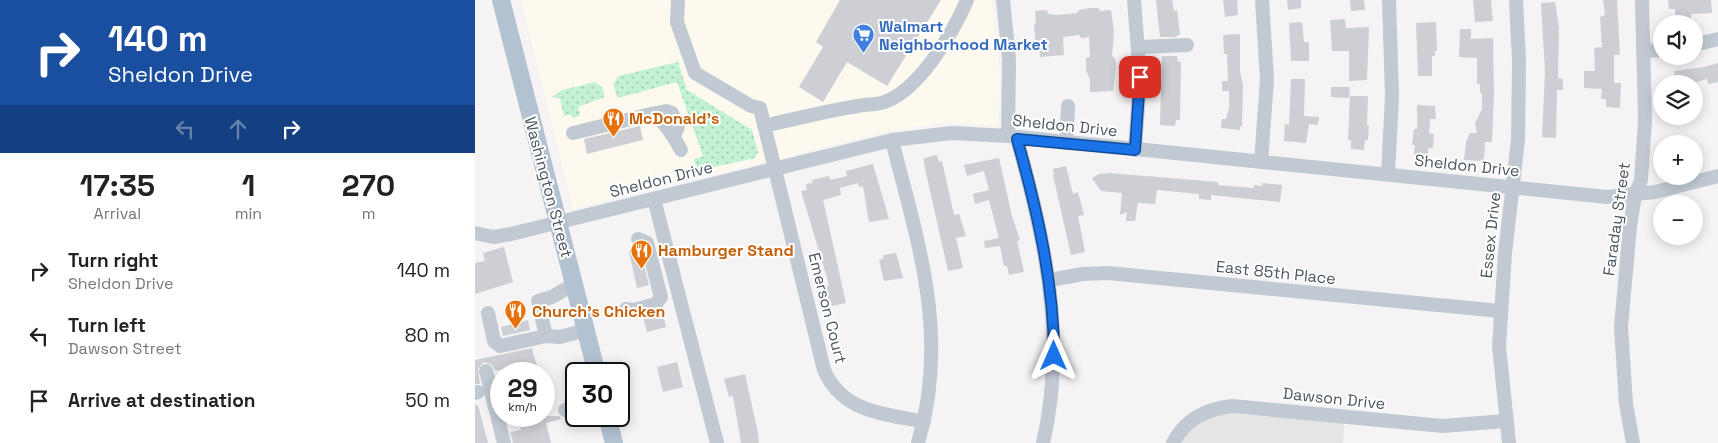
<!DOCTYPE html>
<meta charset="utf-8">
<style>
body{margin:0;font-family:"Space Grotesk",sans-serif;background:#f6f6f6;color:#222;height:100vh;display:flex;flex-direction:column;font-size:19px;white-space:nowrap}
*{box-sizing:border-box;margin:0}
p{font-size:16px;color:#767676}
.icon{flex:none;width:28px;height:28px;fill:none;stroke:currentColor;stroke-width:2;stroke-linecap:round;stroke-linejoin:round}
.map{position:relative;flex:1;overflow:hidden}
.side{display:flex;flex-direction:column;background:#fff;width:475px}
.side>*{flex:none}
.hud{background:#1a4fa0;color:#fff;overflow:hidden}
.controls{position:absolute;left:1178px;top:15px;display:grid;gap:10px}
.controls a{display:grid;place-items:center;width:50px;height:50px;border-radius:50%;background:#fff;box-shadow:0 2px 12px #0003;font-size:25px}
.speed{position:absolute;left:15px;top:362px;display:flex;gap:10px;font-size:25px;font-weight:700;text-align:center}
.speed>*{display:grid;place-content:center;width:65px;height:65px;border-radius:50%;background:#fff;box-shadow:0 2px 12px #0003;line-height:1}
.speed small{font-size:12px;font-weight:400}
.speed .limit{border:2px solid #111;border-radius:8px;background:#fff;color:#111}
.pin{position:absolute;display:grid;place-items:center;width:42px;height:42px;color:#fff;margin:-21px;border-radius:10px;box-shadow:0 2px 8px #0006}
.me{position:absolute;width:55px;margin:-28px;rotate:0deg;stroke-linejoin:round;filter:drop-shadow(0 0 4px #0008)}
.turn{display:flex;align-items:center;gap:18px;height:105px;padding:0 25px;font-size:22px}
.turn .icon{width:65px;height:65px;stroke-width:2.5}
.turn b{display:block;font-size:35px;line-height:42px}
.lanes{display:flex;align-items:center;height:48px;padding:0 25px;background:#0003;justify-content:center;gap:25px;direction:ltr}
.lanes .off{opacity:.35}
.eta{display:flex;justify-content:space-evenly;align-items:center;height:85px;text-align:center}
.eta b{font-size:30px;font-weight:600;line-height:35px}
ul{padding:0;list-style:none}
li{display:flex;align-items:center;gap:15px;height:65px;padding:0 25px}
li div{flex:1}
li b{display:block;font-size:19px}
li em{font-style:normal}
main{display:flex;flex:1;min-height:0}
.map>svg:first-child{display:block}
</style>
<main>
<section class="side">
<div class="hud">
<div class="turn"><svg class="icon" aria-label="right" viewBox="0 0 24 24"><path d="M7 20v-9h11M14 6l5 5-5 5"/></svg><div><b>140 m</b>Sheldon Drive</div></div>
<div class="lanes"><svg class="icon off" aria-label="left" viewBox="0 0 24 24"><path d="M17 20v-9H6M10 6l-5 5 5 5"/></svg><svg class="icon off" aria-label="ahead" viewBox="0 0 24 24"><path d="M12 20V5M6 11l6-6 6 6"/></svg><svg class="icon" aria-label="right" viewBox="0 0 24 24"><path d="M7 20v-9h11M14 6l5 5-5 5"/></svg></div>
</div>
<div class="eta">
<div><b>17:35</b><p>Arrival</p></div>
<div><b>1</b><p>min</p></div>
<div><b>270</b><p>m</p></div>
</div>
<ul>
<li><svg class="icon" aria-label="right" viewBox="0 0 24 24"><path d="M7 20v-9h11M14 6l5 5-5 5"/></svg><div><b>Turn right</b><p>Sheldon Drive</p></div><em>140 m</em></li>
<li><svg class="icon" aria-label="left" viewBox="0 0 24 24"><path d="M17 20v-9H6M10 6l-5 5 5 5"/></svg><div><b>Turn left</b><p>Dawson Street</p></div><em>80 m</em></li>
<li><svg class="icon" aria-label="arrive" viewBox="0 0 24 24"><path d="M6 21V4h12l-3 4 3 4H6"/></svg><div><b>Arrive at destination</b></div><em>50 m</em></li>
</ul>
</section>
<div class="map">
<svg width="1243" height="443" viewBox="0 0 1243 443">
<defs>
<pattern id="grass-dots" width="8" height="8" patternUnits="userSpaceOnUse" patternTransform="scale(1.25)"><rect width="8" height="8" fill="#c3f1d5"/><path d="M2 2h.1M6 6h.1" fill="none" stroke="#a0c6b0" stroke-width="1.8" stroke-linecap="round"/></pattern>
</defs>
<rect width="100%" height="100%" fill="#f5f3f3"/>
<path fill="#fdf9ef" d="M46 0H517L525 77 523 125 465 123 412 132 98 209Z"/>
<path fill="#e6e4e5" d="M748 413 869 422 868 443H706L717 428 731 417Z"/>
<g fill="url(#grass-dots)">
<path d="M203 62 212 90 277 130 283 152 280 158 222 171 219 159 228 156 202 82 143 98 138 85 143 76Z"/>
<path d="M120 82 127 87 130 97 103 107 105 116 99 118 95 115 89 116 85 99 77 97 87 90Z"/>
</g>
<g fill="#cdcfd5">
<path d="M365 0H466L412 86 372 62 348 102 324 87 348 47 341 42Z"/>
<path d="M681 0H697L699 11 702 10 705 34 701 37H685Z"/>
<path d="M748 0H762L763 15 750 17Z"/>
<path d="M812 0H826V8L813 10Z"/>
<path d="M875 0H889L890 10 876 11Z"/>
<path d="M998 0H1016L1018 21 1000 22Z"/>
<path d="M1128 0H1142L1145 55H1139V83H1146L1145 108 1131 107V99H1126L1127 89 1109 88V71H1120L1119 48 1127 47 1125 17 1130 15Z"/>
<path d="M1193 0H1236L1237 13 1216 14V24H1201L1200 9H1194Z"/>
<path d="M1080 2 1084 27 1083 78 1088 79V90H1082L1081 138 1067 137 1070 72 1066 3Z"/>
<path d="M615 8H623L625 11 636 10 639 32 637 56 640 58 641 66 638 91 615 92V80L611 70V58L615 57 614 37 606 38 604 35 588 37 589 55 565 57 564 46 561 44 559 25 561 22 560 11 572 10 573 14 583 15 602 13 604 10Z"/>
<path d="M870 19 871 28 894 27 892 80 874 81V51H857L855 20Z"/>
<path d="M827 22 829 42H834V61H816L814 23Z"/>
<path d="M961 22 962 51H960V56H957V76H943L941 23Z"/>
<path d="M985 29H996V39L1018 38 1019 93 1017 142H1010L1009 161 989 160 991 142 995 133H1002L1000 123 1007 109V93H1005V84H1002V58L984 57Z"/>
<path d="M765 34V72L768 84 767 127 765 126V130L746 128 747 119H751L754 108V91H747V81H753L752 54H749L748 35Z"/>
<path d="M687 56H702L703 62H706L705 120H701L700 126 685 125Z"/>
<path d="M1243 63V82L1233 84 1232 79 1214 84H1201L1199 71 1229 67Z"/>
<path d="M816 79H830L829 116 844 117 843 125 834 124 831 143 809 141 810 124 814 125Z"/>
<path d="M856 87H875L874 98 856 97Z"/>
<path d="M875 96H893L892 125H894L893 140H890L889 150 876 149V140H873Z"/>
<path d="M942 105 960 106 961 119H955L954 133 959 134 958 148H953V157L939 155 940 145H937L939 129H942Z"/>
<path d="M165 126 168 140 112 154 109 139Z"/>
<path d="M462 155 464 162 467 161 479 215 484 214 491 236 481 238 488 268 473 271 449 164V158Z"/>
<path d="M524 158 537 216 545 240 542 241 549 272 534 275 532 266H529L525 246 510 248 509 241 524 238 514 200 500 204 498 194 514 190 509 171 492 176 489 165Z"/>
<path d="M398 164 414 219 394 222 388 186 384 187 383 183 365 188 366 195 348 200 371 303 357 306 356 301 352 302 348 288 354 286 353 281 326 191 332 190 331 184 338 183 337 180 354 176 355 180 372 176 371 171Z"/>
<path d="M591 166 598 194 603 192 609 215 603 216 610 252 596 255 578 175 579 174 578 169Z"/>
<path d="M634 173 743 182V185L779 188V185L787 186V183L807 185 805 202 736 195V200L724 199V194L682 190 680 204 663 203 660 221H651L652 212 645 215 647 193 626 191 617 178 624 174Z"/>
<path d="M29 247 38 282 0 294V263L10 261 8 253Z"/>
<path d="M165 249 174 285 162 288 154 251Z"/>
<path d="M421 253 428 278 409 281 404 260 408 259V255Z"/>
<path d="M187 311 191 327 172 332 168 317Z"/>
<path d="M53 320 55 330 28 336 26 327Z"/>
<path d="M57 348 64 374H41L39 366 20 371 17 365 9 362 3 369 5 384H0V360Z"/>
<path d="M202 362 208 387 188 392 182 367Z"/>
<path d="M270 374 283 433 284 443H266L258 396 254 397 249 379Z"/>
<path d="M0 405H3L13 443H0Z"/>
<path d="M42 416H84L87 419 71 423 76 443H38L35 432 46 430Z"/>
</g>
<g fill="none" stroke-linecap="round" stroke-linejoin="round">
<g stroke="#c1cad2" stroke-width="14">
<path d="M203 0 202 22 220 73 276 106 285 108 349 370C368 413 408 413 449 422"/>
<path d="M528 0 534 59 533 136"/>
<path d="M659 0 665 77 660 150"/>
<path d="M1219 45 1243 39"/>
<path d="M664 47 712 45"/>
<path d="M1170 51 1186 50"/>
<path d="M176 114 191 111 197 113 203 127 199 135"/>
<path d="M289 126C320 119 351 111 383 106 390 104 398 105 406 103 442 94 478 33 492 0"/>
<path d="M98 133 176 114C189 119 199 137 206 150"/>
<path d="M542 139C570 238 592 340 568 443"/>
<path d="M417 140C443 244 475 335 443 443"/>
<path d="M591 143 593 106"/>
<path d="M786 162 792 79 787 0"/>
<path d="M913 174 917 96 914 0"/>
<path d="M179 199 242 443"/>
<path d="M0 233 19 237 36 234 417 140 477 133 533 136 1132 197 1180 192 1243 176"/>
<path d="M575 280 608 274 633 273 1025 311"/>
<path d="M151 309 159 310 181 304 186 297 172 243 163 239"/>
<path d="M13 313 19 341 25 346 71 336 85 337 111 330"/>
<path d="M71 336 63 301 77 297 99 284"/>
<path d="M11 371 29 443"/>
<path d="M0 393 3 392"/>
<path d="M90 410 101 407"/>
<path d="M698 443C710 419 731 409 757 406L968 426 1030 421"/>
<path d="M1034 443 1024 346 1030 253 1043 140 1044 61 1041 0"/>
<path d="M1158 443 1151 404 1146 327 1155 226 1160 195 1166 180 1170 121 1167 0"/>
</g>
<g stroke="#b3c2d1" stroke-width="18">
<path d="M26 0 122 374"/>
<path d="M132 416 139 443"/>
</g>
</g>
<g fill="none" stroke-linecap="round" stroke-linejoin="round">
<defs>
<path id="route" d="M579 356C579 282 562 210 542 139L660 150 665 77"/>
</defs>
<use href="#route" stroke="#114b97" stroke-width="12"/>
<use href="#route" stroke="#1a73e8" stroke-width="9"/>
</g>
<defs>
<symbol id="supermarket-pin" viewBox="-11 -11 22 30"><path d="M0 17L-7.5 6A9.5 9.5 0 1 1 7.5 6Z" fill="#3f7fe0" stroke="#fff"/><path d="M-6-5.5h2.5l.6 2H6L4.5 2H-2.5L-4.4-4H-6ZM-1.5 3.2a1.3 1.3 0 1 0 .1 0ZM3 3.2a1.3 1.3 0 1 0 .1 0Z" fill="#fff"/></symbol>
<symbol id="restaurant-pin" viewBox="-11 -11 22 30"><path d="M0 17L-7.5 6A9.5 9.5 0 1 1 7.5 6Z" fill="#e8710a" stroke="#fff"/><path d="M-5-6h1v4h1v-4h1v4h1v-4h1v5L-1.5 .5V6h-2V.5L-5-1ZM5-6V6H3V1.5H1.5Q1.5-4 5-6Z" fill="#fff"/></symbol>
</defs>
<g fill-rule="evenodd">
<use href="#supermarket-pin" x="376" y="22" width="25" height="34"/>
<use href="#restaurant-pin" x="126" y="106" width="25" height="34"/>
<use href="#restaurant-pin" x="154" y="238" width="25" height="34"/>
<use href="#restaurant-pin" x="28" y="298" width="25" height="34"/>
</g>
<g text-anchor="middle" stroke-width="4" stroke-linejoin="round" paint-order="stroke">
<g font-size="16" font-weight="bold" fill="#366cbe" stroke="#fff" text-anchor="start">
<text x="404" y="32">Walmart<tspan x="404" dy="18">Neighborhood Market</tspan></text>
</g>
<g font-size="16" font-weight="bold" fill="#c56008" stroke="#fff" text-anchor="start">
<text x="154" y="124">McDonald's</text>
<text x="183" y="256">Hamburger Stand</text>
<text x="57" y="317">Church's Chicken</text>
</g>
<g font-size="16" fill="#4a5661" stroke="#fff">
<text transform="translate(590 125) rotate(6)" y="6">Sheldon Drive</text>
<text transform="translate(992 165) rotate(6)" y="6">Sheldon Drive</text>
<text transform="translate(186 179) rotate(-14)" y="6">Sheldon Drive</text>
<text transform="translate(74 187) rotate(75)" y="6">Washington Street</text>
<text transform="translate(1141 219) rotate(-82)" y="6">Faraday Street</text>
<text transform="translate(1015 235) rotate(-84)" y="6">Essex Drive</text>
<text transform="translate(801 272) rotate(6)" y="6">East 85th Place</text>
<text transform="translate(353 308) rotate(76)" y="6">Emerson Court</text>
<text transform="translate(859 398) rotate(6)" y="6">Dawson Drive</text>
</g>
</g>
</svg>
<div class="controls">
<a><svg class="icon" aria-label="sound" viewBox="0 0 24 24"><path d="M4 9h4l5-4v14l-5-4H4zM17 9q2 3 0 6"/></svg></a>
<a><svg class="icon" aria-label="layers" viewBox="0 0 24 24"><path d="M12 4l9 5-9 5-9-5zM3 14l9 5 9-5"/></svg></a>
<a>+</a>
<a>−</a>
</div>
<div class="speed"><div>29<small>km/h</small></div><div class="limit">30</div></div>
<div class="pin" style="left:665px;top:77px;background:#d93025"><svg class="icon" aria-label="arrive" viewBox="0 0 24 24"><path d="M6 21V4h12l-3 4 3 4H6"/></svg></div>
<svg class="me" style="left:579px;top:356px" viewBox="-20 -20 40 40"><path d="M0-17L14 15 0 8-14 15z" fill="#1a73e8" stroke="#fff" stroke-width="4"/></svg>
</div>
</main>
